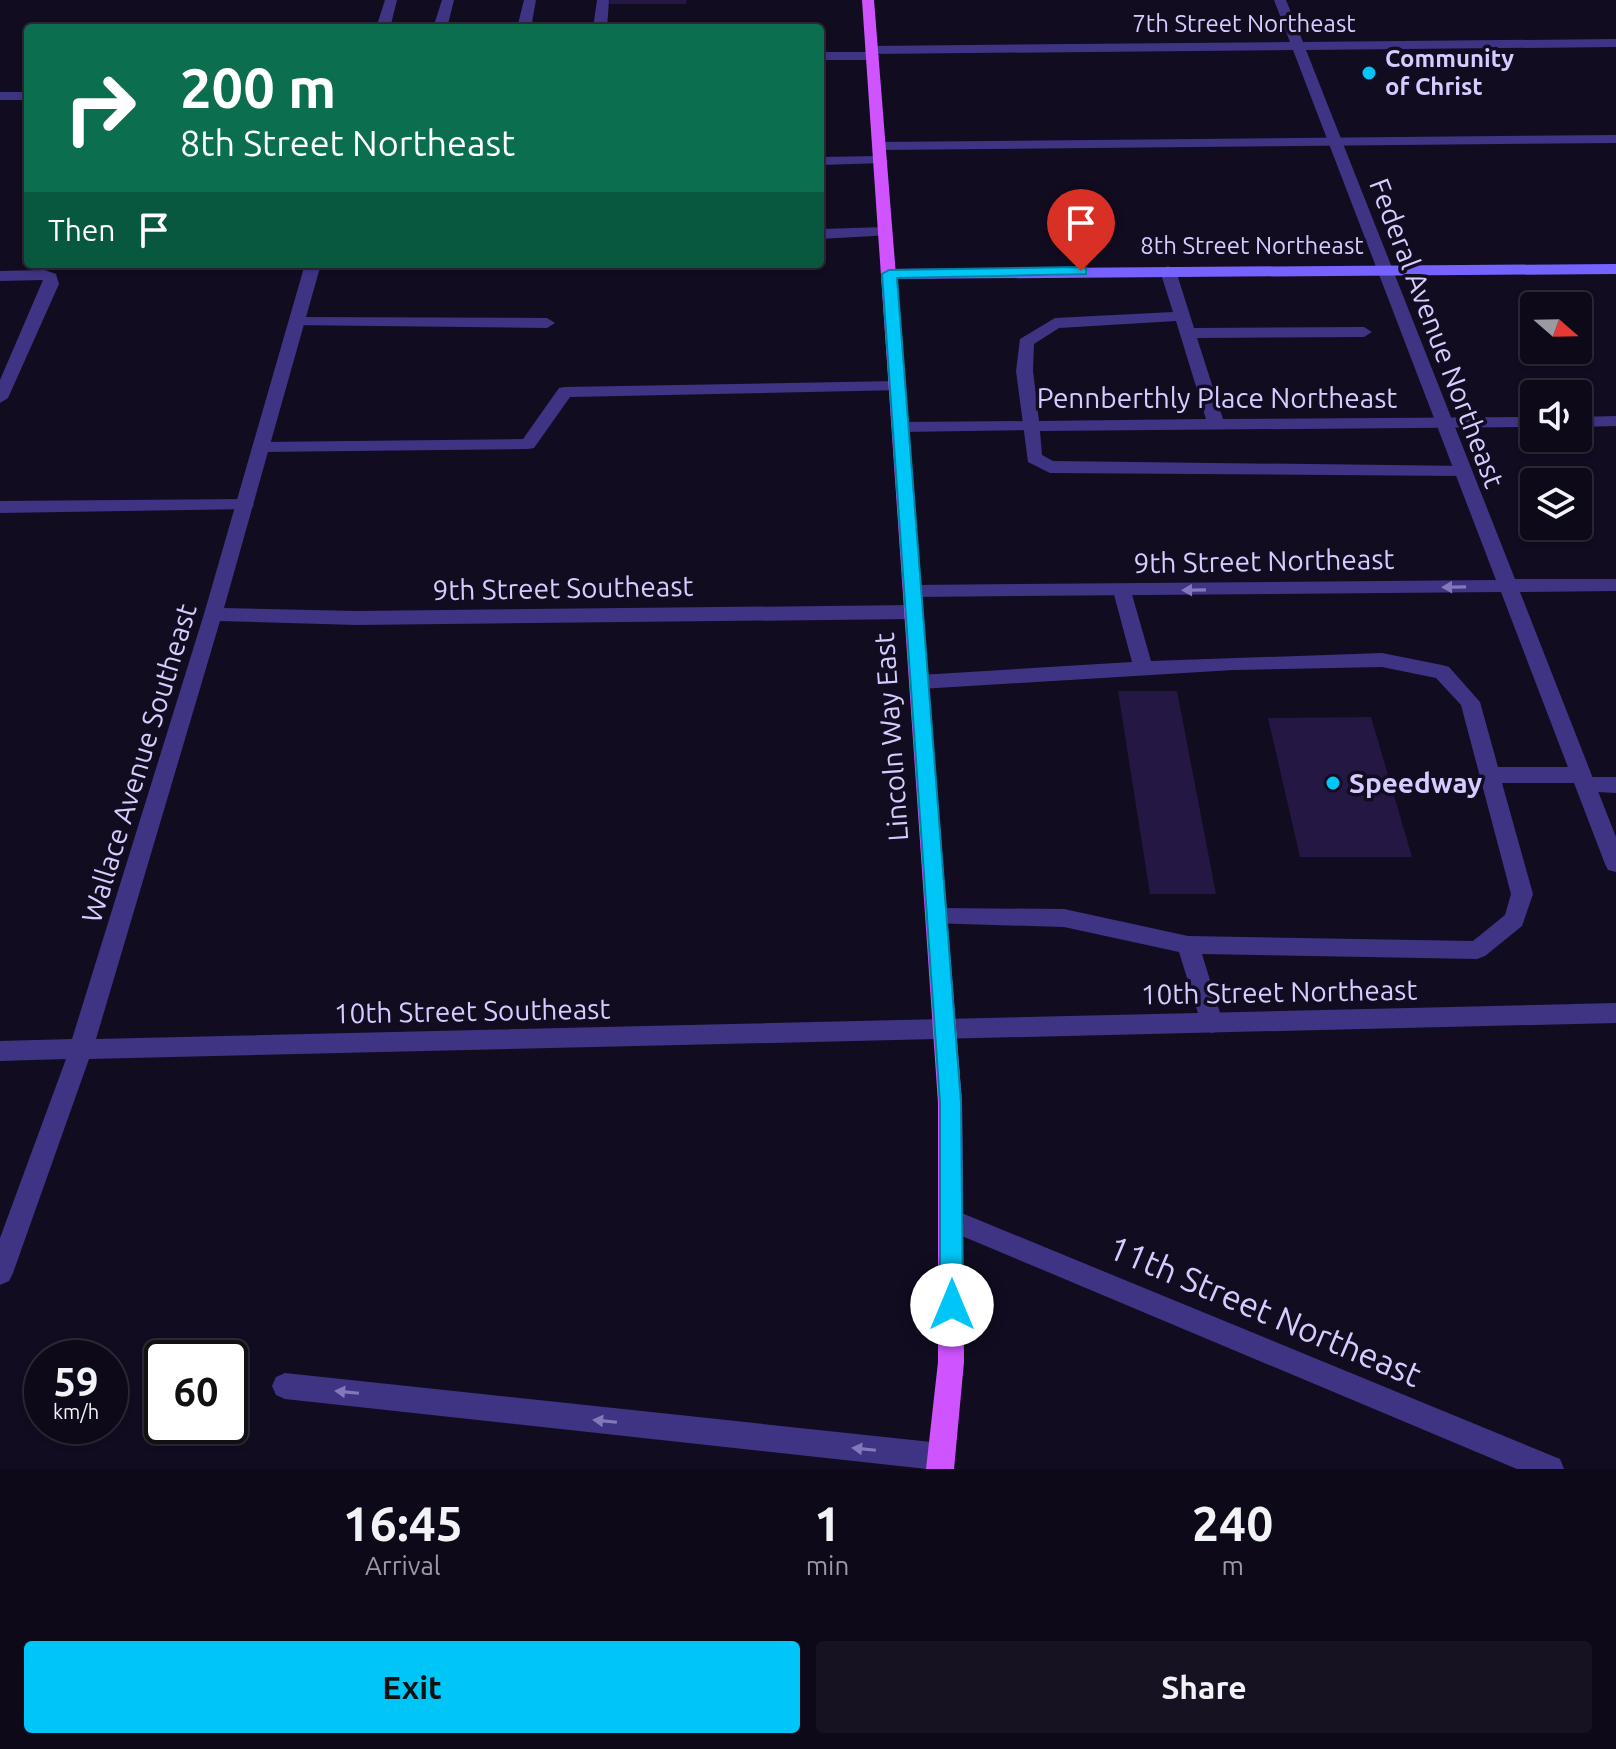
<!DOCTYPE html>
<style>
body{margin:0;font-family:Ubuntu,sans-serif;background:#171222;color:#f1f3f6;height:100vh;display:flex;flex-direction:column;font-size:30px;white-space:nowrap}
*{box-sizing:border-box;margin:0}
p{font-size:26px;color:#9b9aa2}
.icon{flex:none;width:44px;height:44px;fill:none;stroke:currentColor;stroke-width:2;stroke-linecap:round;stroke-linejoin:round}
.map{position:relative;height:1469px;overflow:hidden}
.sheet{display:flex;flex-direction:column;background:#0e0919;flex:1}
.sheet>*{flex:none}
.banner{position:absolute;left:24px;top:24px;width:800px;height:244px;border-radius:8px;box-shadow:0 2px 6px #0004,0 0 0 2px #2e2a38;background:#0b6e4f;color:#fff;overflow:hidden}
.needle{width:52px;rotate:110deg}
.controls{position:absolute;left:1520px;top:292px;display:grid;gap:16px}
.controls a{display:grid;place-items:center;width:72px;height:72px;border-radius:8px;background:#0e0919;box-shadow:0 2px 6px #0004,0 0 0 2px #2e2a38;font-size:40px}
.speed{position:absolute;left:24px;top:1340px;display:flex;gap:16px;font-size:40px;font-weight:700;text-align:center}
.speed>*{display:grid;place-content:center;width:104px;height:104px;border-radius:50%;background:#0e0919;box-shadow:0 2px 6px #0004,0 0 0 2px #2e2a38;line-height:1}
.speed small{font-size:20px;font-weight:400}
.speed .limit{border:4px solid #111;border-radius:12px;background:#fff;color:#111}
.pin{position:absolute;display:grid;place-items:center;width:68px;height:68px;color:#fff;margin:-82px -34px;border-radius:50% 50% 50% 0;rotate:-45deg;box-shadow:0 0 8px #0007}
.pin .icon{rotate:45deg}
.me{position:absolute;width:88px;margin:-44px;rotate:0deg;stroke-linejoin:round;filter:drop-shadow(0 0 6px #0008)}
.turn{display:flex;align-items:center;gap:28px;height:168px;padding:0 24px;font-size:36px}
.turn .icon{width:104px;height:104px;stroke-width:2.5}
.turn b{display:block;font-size:56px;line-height:68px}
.then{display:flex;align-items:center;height:76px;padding:0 24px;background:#0003;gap:16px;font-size:30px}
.eta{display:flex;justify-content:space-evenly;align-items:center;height:136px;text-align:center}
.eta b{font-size:48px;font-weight:700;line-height:56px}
.button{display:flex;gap:16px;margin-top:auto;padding:16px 24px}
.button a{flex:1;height:92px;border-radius:8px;background:#00c6f7;color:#111;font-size:32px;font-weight:700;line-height:92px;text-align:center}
.button a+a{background:#171222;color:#f1f3f6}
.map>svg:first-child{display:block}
</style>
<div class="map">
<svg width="1616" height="1469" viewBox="0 0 1616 1469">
<rect width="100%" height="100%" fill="#120c21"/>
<g fill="#241743">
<path d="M610 0H687L686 4H609Z"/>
<path d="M1118 691H1177L1216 894H1150Z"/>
<path d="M1371 717 1412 857H1300L1268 718Z"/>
</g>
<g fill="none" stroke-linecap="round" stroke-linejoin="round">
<g fill="#3f3483" fill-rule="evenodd">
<path d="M442 0H454L447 28H433Z"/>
<path d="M524 0H536L531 28H517Z"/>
<path d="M597 0H609L607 28H593Z"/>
<path d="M820 52H873L880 56 873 60H820Z"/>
<path d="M1616 135V143L879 150 872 146 879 142Z"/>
<path d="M880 156 885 157V163L820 165V157Z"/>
<path d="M886 227 891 229V235L820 239V229Z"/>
<path d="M1168 266 1176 271 1194 328 1364 327 1372 332 1364 337 1197 338 1223 419 1534 417V427L1040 431 1042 455 1053 461 1469 466 1472 470 1469 474 1463 476 1050 473 1028 462 1016 371 1020 339 1055 318 1173 312 1160 271ZM1176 321 1206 419 1039 421 1033 371 1034 344 1059 328Z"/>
<path d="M45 270 56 274 59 284 8 398 0 403V380L43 280 0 281V271Z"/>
<path d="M295 317 547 318 555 323 547 328 289 325V319Z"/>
<path d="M897 381 905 386 903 390 570 397 534 448 528 449 261 452 252 447 261 442 523 439 559 388 565 387Z"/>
<path d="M1616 416V426L1578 427V417Z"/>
<path d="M245 499 254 505 251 509 0 513V501Z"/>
<path d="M1122 585 1131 591 1151 661 1382 653 1442 665 1449 667 1480 702 1498 767H1582L1589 770 1591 777H1616V793L1579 791 1577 783H1502L1533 894 1522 926 1485 956 1477 959 1202 954 1223 1023 1220 1030 1212 1033 1204 1030 1201 1023 1179 952 1064 927 929 923 926 917 929 911 937 908 1064 909 1188 936 1473 941 1505 915 1511 894 1461 705 1436 678 1382 667 1233 670 920 689 910 682 920 675 1132 662 1113 591Z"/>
<path d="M285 1373 941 1443 951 1447 955 1457 951 1467 927 1469 285 1399 276 1395 272 1386 276 1377Z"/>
</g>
<g fill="#3f3483" fill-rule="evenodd">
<path d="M385 0H397L390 28H376Z"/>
<path d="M1274 0H1286L1303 42 1616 39V47L1306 50 1515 579H1616V591L1520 592 1616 837V872L1608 870 1605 864 1501 592 913 597 904 591 913 585 1496 580 1293 50 872 54 865 50 872 46 1290 42Z"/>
<rect x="0" y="92" width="28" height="8"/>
<path d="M305 264H321L224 608 357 611 914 605 923 612 914 619 357 625 220 621 96 1039 1616 1003V1023L89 1059 13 1273 9 1281 0 1285V1238L66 1059 0 1061V1041L72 1039 204 614Z"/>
<path d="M1033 421 1041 426 1039 430 900 432 892 427 900 422Z"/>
<path d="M952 1209 1560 1459 1564 1469H1517L943 1228 940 1220 943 1212Z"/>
</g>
<path fill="#7663ff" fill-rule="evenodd" d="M1616 264V274L889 279 881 274 889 269Z"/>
<path fill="#cf53ff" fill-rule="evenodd" d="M862 0H874L962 1103 964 1362 954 1469H926L938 1362V1103Z"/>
</g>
<defs><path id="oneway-solid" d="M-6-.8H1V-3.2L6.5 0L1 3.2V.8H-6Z" transform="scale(2)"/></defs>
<g fill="#8378bb">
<use href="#oneway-solid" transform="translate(1454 587) rotate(179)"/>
<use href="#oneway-solid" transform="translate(1194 590) rotate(179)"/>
<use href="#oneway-solid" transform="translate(347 1392) rotate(-174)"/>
<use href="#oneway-solid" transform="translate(605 1421) rotate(-174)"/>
<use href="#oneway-solid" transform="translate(864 1449) rotate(-174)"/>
</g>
<path fill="#00c6f7" stroke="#0081a1" stroke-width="2" d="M1081 267 1086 268V274L897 278 961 1103 963 1305 960 1313 952 1316 943 1313 940 1305V1103L882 274 889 270Z"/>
<g fill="#00c6f7" stroke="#120c21" stroke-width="3">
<circle cx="1369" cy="73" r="8"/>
<circle cx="1333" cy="783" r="8"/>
</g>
<g text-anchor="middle" stroke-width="7" stroke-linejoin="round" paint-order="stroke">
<g font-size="24" fill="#d7ccff" stroke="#120c21">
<text x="1244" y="32">7th Street Northeast</text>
<text x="1252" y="254">8th Street Northeast</text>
</g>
<g font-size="24" font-weight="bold" fill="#d7ccff" stroke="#120c21" text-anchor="start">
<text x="1385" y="67">Community<tspan x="1385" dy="28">of Christ</tspan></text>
</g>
<g font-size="28" fill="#d7ccff" stroke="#120c21">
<text transform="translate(1437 333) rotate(69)" y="10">Federal Avenue Northeast</text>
<text x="1217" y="408">Pennberthly Place Northeast</text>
<text transform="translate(1264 561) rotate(-1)" y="10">9th Street Northeast</text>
<text transform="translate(563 588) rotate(-1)" y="10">9th Street Southeast</text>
<text transform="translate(891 737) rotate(-94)" y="10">Lincoln Way East</text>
<text transform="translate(139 763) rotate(-73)" y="10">Wallace Avenue Southeast</text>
<text transform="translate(1279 992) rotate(-1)" y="10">10th Street Northeast</text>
<text transform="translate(472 1011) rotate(-1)" y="10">10th Street Southeast</text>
</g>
<g font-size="28" font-weight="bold" fill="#d7ccff" stroke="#120c21" text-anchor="start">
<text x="1349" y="793">Speedway</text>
</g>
<g font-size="34" fill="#d7ccff" stroke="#120c21">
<text transform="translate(1265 1311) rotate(23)" y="12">11th Street Northeast</text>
</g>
</g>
</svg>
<div class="controls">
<a><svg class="needle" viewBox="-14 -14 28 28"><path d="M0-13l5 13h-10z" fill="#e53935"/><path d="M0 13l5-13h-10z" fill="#9b9aa2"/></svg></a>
<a><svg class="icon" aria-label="sound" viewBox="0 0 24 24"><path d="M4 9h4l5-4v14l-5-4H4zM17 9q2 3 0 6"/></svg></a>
<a><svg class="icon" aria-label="layers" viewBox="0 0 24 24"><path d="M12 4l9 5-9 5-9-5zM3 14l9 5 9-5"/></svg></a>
</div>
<div class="speed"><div>59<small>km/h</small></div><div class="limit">60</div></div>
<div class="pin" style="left:1081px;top:271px;background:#d93025"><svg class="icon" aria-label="arrive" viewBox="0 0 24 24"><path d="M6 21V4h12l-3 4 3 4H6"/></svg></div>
<svg class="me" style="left:952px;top:1305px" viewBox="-20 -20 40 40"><circle r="19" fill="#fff"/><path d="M0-13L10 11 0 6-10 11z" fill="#00c6f7"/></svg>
<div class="banner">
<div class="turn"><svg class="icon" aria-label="right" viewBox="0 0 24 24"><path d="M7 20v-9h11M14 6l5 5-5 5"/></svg><div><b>200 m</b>8th Street Northeast</div></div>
<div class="then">Then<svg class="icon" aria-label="arrive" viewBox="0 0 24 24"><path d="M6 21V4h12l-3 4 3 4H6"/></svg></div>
</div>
</div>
<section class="sheet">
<div class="eta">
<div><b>16:45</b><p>Arrival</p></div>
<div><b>1</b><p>min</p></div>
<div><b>240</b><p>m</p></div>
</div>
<div class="button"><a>Exit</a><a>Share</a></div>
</section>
